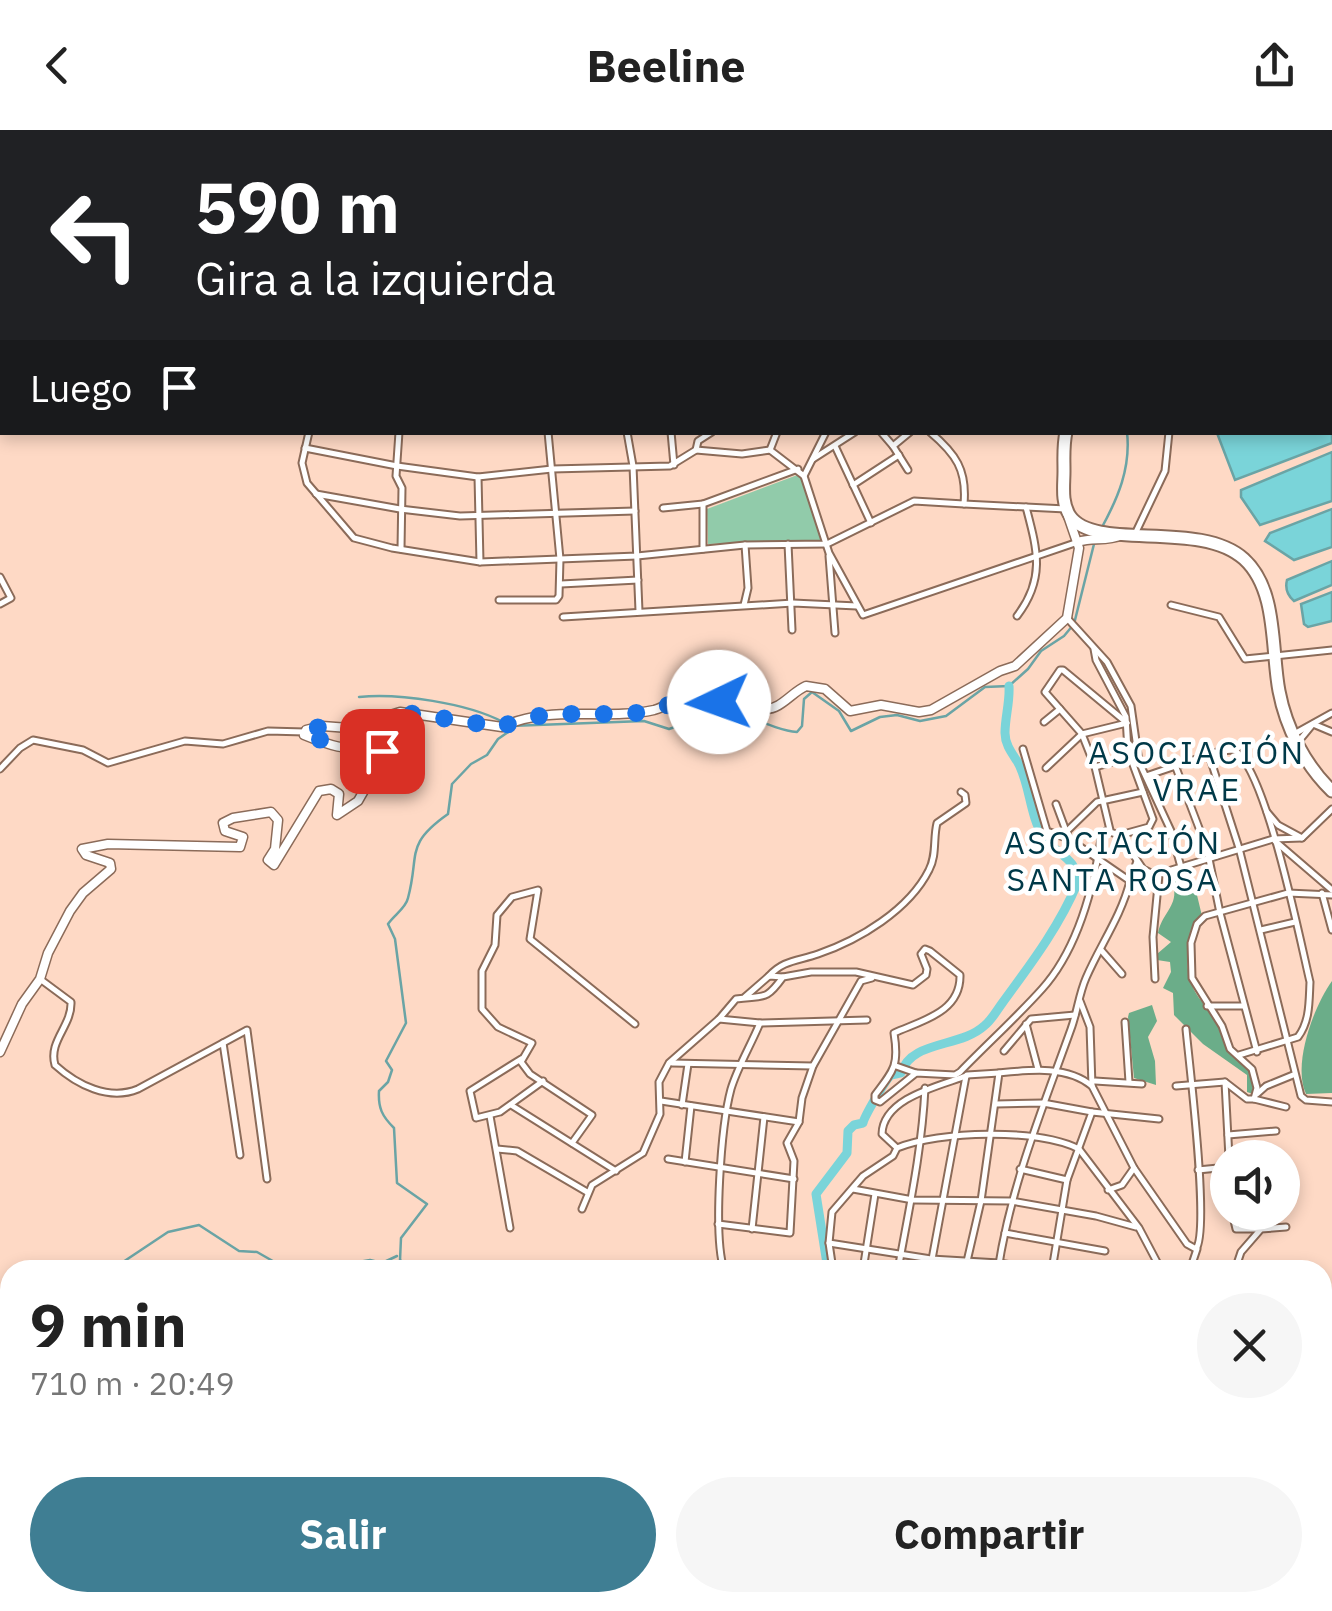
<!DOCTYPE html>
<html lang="es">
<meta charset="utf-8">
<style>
body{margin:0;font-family:"IBM Plex Sans",sans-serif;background:#f6f6f6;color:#222;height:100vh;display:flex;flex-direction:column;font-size:38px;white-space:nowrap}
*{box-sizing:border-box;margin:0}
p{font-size:32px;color:#767676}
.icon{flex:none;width:55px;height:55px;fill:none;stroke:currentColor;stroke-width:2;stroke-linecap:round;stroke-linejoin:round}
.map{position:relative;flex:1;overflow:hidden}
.sheet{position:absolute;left:0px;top:1130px;width:1332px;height:352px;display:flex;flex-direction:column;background:#fff;border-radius:30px 30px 0 0;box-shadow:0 5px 15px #0003}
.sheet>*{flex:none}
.guide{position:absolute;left:0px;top:0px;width:1332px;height:305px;box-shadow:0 5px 15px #0003;background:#202124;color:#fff;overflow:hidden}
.buttons{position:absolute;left:1210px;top:1010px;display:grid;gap:20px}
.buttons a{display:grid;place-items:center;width:90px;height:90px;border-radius:50%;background:#fff;box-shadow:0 5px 15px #0003;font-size:50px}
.pin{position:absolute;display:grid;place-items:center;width:85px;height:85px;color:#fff;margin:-42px;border-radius:20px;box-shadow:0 5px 15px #0006}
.me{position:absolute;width:110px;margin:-55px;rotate:267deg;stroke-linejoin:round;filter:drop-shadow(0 0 8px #0008)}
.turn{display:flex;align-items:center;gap:35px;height:210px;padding:0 30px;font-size:45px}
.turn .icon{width:130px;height:130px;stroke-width:2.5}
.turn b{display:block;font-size:70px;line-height:85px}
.then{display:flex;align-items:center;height:95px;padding:0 30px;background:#0003;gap:20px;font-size:38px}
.round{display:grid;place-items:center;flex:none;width:105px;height:105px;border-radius:52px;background:#f6f6f6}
.summary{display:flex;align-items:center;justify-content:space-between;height:170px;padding:0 30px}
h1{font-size:60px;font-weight:800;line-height:75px}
.cta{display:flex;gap:20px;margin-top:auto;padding:20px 30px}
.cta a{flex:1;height:115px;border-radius:60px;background:#3f7e93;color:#fff;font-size:40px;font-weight:800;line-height:115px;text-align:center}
.cta a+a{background:#f6f6f6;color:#222}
header{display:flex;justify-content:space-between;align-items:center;height:130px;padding:0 30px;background:#fff;font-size:45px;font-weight:800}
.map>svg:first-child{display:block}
</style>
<header><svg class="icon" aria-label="back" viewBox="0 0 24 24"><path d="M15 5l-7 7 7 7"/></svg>Beeline<svg class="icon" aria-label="share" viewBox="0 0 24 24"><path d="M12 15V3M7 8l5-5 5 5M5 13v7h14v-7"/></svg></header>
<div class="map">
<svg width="1332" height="1481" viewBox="0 0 1332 1481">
<rect width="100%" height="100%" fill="#fed9c5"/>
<g fill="#91cbaa">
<path d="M800 344 825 411 708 414 707 379Z"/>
<path d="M1332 1352V1481H1126V1472H1322L1323 1356Z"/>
</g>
<g fill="#6bad89">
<path d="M1191 740 1202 786C1187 812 1180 841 1199 868 1205 876 1214 883 1219 892 1229 911 1234 922 1252 935L1253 964 1247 962V945L1203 914 1174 885 1173 863 1163 858 1171 842 1170 832 1157 830V824L1171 812 1158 803C1163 779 1185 773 1168 744Z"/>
<path d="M1332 851V963L1306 964C1292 934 1314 876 1332 851Z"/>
<path d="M1152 875 1157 891 1148 907 1155 931 1156 955 1134 948 1128 887 1129 883Z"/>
</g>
<g fill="#7ad4d9" stroke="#6aa4a5" stroke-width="2.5">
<path d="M1332 260V313L1235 350 1217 303 1330 302Z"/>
<path d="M1332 322V371L1260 395 1241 367V360Z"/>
<path d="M1332 379V417L1294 430 1265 411 1270 403Z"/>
<path d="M1332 431V455L1294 471C1287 465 1285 458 1287 450Z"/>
<path d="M1332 462V491L1308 497 1304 494 1301 474Z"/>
</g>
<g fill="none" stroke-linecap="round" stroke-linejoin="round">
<g stroke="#6aa4a5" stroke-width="2.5">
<path d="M1043 0 1049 2"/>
<path d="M1101 399C1118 368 1131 338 1127 302"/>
<path d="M359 567C399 563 467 573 503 592"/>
<path d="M510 596 644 591 669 599 681 595 688 579C723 565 762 599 797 602L802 596 804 569 812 562 839 581 851 601 880 587 897 585 920 591 946 586 985 557 1009 556 1028 539 1041 521 1064 506 1074 494 1095 410"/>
<path d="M111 1140 168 1102 199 1095 239 1121 257 1122 278 1134 324 1138 370 1130 382 1133"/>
<path d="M381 1140 382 1133 397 1126"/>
<path d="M414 1140 400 1130 401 1108 427 1074 397 1053 394 998C382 986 378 978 379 961L388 952 392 940 386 931 406 893 395 809 388 794C394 785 406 778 408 768 420 724 404 715 448 684L452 654 471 634 487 625 498 609 514 598"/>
<path d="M614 1472 620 1481"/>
<path d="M375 1481 383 1472"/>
</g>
<g stroke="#7ad4d9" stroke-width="9">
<path d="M1330 18H1332"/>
<path d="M1330 71H1332"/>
<path d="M828 1140 816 1064 847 1023 848 1001 854 995 863 993C864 987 886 949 891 945 894 944 897 944 901 943 911 910 960 918 984 896 992 890 997 880 1003 872 1030 835 1059 797 1077 754 1078 726 1056 726 1043 706 1029 684 1030 652 1017 631 1011 622 1005 614 1005 603 1005 587 1010 572 1009 556"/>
</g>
<defs>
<g id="minor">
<path d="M327 0V2"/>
<path d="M1196 0 1199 2"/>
<path d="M883 2 887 0"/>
<path d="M1164 2 1165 0"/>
<path d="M1330 99 1332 100"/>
<path d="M1330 121 1332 120"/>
<path d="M0 239H2"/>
<path d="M309 302 302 333 307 353 354 408 392 418 480 432 637 426 745 415 827 414 914 371 964 374C967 340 956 324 930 302"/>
<path d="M399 302 396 346 402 358 401 419"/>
<path d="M627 302 633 336 639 481"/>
<path d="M671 302 674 335"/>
<path d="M712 302 698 311 696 320 742 324 770 320 804 346 829 423 863 485 1078 412"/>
<path d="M881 302 893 316 910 302"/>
<path d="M835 316 871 393"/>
<path d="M893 316 908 340"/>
<path d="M305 318 397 336 478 347 552 339 670 336 696 320"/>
<path d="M770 320 777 302"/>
<path d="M813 329 855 302"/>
<path d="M804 346 826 302"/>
<path d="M478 347 480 432"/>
<path d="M853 355 899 325"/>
<path d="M316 364 400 379 460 386 635 381"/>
<path d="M964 374 1066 379"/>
<path d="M663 378 703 374"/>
<path d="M1135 404 1165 341 1169 302"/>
<path d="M788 414 792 500"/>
<path d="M703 419V374L798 339"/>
<path d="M829 426 835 503"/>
<path d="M0 447 11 468 0 474"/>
<path d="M561 454 638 450"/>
<path d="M499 470H556L559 466 560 429 548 302"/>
<path d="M744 475 748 458 745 415"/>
<path d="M1171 475 1219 487 1245 529 1332 520"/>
<path d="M1017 486C1046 448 1037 419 1026 377"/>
<path d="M563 487 793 473 857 476"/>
<path d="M1067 488 1107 532 1131 576 1139 632 1171 701 1181 737"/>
<path d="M1094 519 1096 530 1126 587 1128 621 1153 689 1149 697 1120 705"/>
<path d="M1044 592 1060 579"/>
<path d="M1296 603 1332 583"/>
<path d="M1299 611 1313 594 1332 602"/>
<path d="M1023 619 1047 701 1069 709"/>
<path d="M1209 625 1239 718 1301 966 1306 970 1332 972"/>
<path d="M1175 635 1207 719 1220 783 1257 922"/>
<path d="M1095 637 1130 627"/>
<path d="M1046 638 1082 604 1127 593"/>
<path d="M0 639 20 618 33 610 83 620 108 633 185 611 223 614 268 601 305 602"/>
<path d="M1146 646 1220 621 1234 620C1266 638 1300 810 1310 852 1309 872 1310 891 1298 907L1239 925"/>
<path d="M1267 682 1278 695 1302 708 1332 679"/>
<path d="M1110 700 1095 637 1082 604 1045 562 1060 540H1063L1127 593"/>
<path d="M1065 703 1097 672 1143 662"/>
<path d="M1275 711 1332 760"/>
<path d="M1130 751 1137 731"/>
<path d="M1322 763 1332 800"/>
<path d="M1261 800 1295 792"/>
<path d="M1101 820 1122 844"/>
<path d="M769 846C783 830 798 831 818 824 859 810 909 780 929 740 937 725 933 709 937 693L966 673 965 665 961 662"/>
<path d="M40 849 71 872C72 896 48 911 55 935 77 955 109 971 138 959L247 900 267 1049"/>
<path d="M1155 849 1153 807 1159 745"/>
<path d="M745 867 769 846 783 847"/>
<path d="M1080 871 1090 897 1092 956 1134 1038 1187 1114 1196 1119C1210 1100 1189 932 1186 899"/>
<path d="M1207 876H1244"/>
<path d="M719 889 760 893 867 890"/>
<path d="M1125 892 1129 952"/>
<path d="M1026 894 1038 939"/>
<path d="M223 913 240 1025"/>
<path d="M1004 921 1031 889 1075 885"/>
<path d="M521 929 470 961 476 988 500 982 543 951"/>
<path d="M672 933 813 936"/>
<path d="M896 936 916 943"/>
<path d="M967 945 999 943"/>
<path d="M1095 951 1142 954"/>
<path d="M1225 952 1229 1028"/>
<path d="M1176 956 1225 952 1247 969H1254"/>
<path d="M1257 964 1266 956 1293 945"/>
<path d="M661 971 799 992"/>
<path d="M996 974 1043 973 1092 982"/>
<path d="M511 975 616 1041"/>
<path d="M682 975 688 934"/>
<path d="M1286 977 1254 969 1257 958 1252 939 1230 919 1222 896 1192 848 1191 813 1197 794 1205 786 1288 763 1332 765"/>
<path d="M490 986 510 1098"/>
<path d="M1228 1005 1276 1001"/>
<path d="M572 1013 592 985 530 944 521 932 532 913 498 897 482 879V841L495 815 497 785 512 767 538 760 530 809 635 894"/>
<path d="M897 1018 882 1004C883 968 939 956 966 946"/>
<path d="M497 1019 517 1021 587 1062"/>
<path d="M668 1029 794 1049"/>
<path d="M685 1032 691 976"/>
<path d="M1020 1039 1067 1050"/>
<path d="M1198 1040 1228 1037"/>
<path d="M853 1059 913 1070 1011 1071 1096 1086 1136 1097"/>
<path d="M1108 1060 1122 1055 1134 1038"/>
<path d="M1282 1066H1285"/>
<path d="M582 1079 592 1055 643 1023 660 984 659 952 669 933 719 889 736 869C764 865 765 872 783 847L811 842H856L913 855 926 845 927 839 921 824 925 819 930 821 960 845C961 883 920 891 894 903 899 934 895 939 875 965V970L880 972 916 943 955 945 960 942C987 914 1016 888 1042 859 1078 819 1093 760 1101 709L1106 701 1120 705 1143 739 1155 745 1273 709 1302 708"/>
<path d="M1232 1082 1236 1099H1261"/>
<path d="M718 1094 790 1103 794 1031 787 1013 799 992 802 968 813 936 861 851 872 848"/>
<path d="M752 1099 764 987"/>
<path d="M1005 1103 1105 1121"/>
<path d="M829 1113 931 1129 999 1133 1042 1140"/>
<path d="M724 1140C713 1104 721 996 731 959 738 936 751 915 760 893"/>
<path d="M833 1140 829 1113 832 1082 863 1046 893 1026 897 1018C939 1001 1038 998 1079 1019L1139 1098 1158 1134"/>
<path d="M863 1140 875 1064"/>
<path d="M898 1140C909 1079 922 1020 925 958"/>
<path d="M930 1140 966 946"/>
<path d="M965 1140 981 1071 999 943C1029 940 1067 935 1092 956"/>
<path d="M998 1140C1011 1055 1042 980 1071 899 1077 883 1079 864 1086 848 1100 815 1121 787 1130 751L1069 709 1056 674"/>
<path d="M1052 1140 1067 1050 1092 982 1159 989"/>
<path d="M1190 1140 1197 1119"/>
<path d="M1235 1140 1241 1122 1261 1099 1286 1097"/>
<path d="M1296 1140 1301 1137 1306 1140"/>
<path d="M1322 1253 1332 1262"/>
<path d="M0 1272 10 1276"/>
<path d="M1325 1301 1332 1298"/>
<path d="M0 1345 10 1336"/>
<path d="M0 1407 10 1419"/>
<path d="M0 1451 10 1441"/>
<path d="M0 1468 11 1481"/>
<path d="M57 1472 64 1481"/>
<path d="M161 1472 170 1481"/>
<path d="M216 1472 226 1481"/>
<path d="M972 1472V1481"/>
<path d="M1093 1472V1481"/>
<path d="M265 1476 271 1481"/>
<path d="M0 1477 3 1481"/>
<path d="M84 1481 92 1472"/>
<path d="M203 1481 212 1472"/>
<path d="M393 1481 398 1472"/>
<path d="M434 1481 439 1472"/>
<path d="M474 1481 480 1472"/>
<path d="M541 1481 545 1478"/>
<path d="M796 1481 798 1472"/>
<path d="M927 1481V1472"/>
<path d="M1015 1481V1472"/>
<path d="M1053 1481V1472"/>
</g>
<g id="tertiary">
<path d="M1078 412C1093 407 1106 412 1122 405"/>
<path d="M0 922 22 874 40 849 48 823 70 781 83 763 111 739 110 733 86 725 82 719 108 714 240 717 243 707 225 701 223 693 233 688 271 682 278 690 275 719 268 730 274 735 319 661 331 659 339 664 337 685 358 671 370 650 365 631 369 628 383 631 384 623 373 616C349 623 326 614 304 605L306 600 322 596 349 598 400 582 502 597C549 574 605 591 654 580 669 576 682 565 698 566 721 568 743 579 766 579 781 579 792 562 806 556L825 559 850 581 881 575 919 582 931 580 1000 541 1015 536 1067 488 1079 418 1067 383"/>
<path d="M0 1343 10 1355"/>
<path d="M109 1472 116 1481"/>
</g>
<g id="trunk">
<path d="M913 0 914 2"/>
<path d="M1066 302C1063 316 1064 327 1064 341 1064 356 1061 372 1070 386 1095 422 1200 389 1244 429 1278 460 1271 520 1279 561 1286 598 1305 635 1332 661"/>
<path d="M1322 1350 1332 1346"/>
<path d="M883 1481 884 1472"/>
</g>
</defs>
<use href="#minor" stroke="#8b6b59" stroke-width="9"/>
<use href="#tertiary" stroke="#8b6b59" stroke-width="11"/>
<use href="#trunk" stroke="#8b6b59" stroke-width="15"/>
<use href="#minor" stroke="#fff" stroke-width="5"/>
<use href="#tertiary" stroke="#fff" stroke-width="8"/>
<use href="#trunk" stroke="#fff" stroke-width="11"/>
</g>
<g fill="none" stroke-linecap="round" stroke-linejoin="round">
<path stroke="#1a73e8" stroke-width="18" stroke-dasharray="0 32.4" d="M382 621 374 616C347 624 333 609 308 608L305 602 322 596 349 598 400 582 502 597C542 577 592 587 635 583 671 580 680 562 719 572"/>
</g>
<g text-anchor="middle" stroke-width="9" stroke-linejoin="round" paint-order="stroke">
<g font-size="32" letter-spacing="2.5" fill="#003948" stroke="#fff">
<text x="1197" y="634">ASOCIACIÓN<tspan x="1197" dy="37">VRAE</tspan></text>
<text x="1113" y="724">ASOCIACIÓN<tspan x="1113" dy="37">SANTA ROSA</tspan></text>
</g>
</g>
</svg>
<div class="buttons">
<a><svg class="icon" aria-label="sound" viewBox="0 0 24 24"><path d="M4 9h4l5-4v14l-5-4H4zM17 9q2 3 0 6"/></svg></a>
</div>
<div class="pin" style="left:382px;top:621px;background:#d93025"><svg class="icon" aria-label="arrive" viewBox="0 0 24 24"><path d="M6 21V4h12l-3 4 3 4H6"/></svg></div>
<svg class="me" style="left:719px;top:572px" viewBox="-20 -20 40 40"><circle r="19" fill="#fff"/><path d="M0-13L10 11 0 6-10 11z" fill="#1a73e8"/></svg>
<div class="guide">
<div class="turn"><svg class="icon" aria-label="left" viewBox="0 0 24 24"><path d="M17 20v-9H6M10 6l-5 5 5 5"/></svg><div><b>590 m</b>Gira a la izquierda</div></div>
<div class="then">Luego<svg class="icon" aria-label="arrive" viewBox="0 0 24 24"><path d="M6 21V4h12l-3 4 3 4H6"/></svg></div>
</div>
<section class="sheet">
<div class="summary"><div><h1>9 min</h1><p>710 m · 20:49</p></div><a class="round"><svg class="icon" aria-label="close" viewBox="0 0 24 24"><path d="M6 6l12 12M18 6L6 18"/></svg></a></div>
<div class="cta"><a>Salir</a><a>Compartir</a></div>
</section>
</div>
